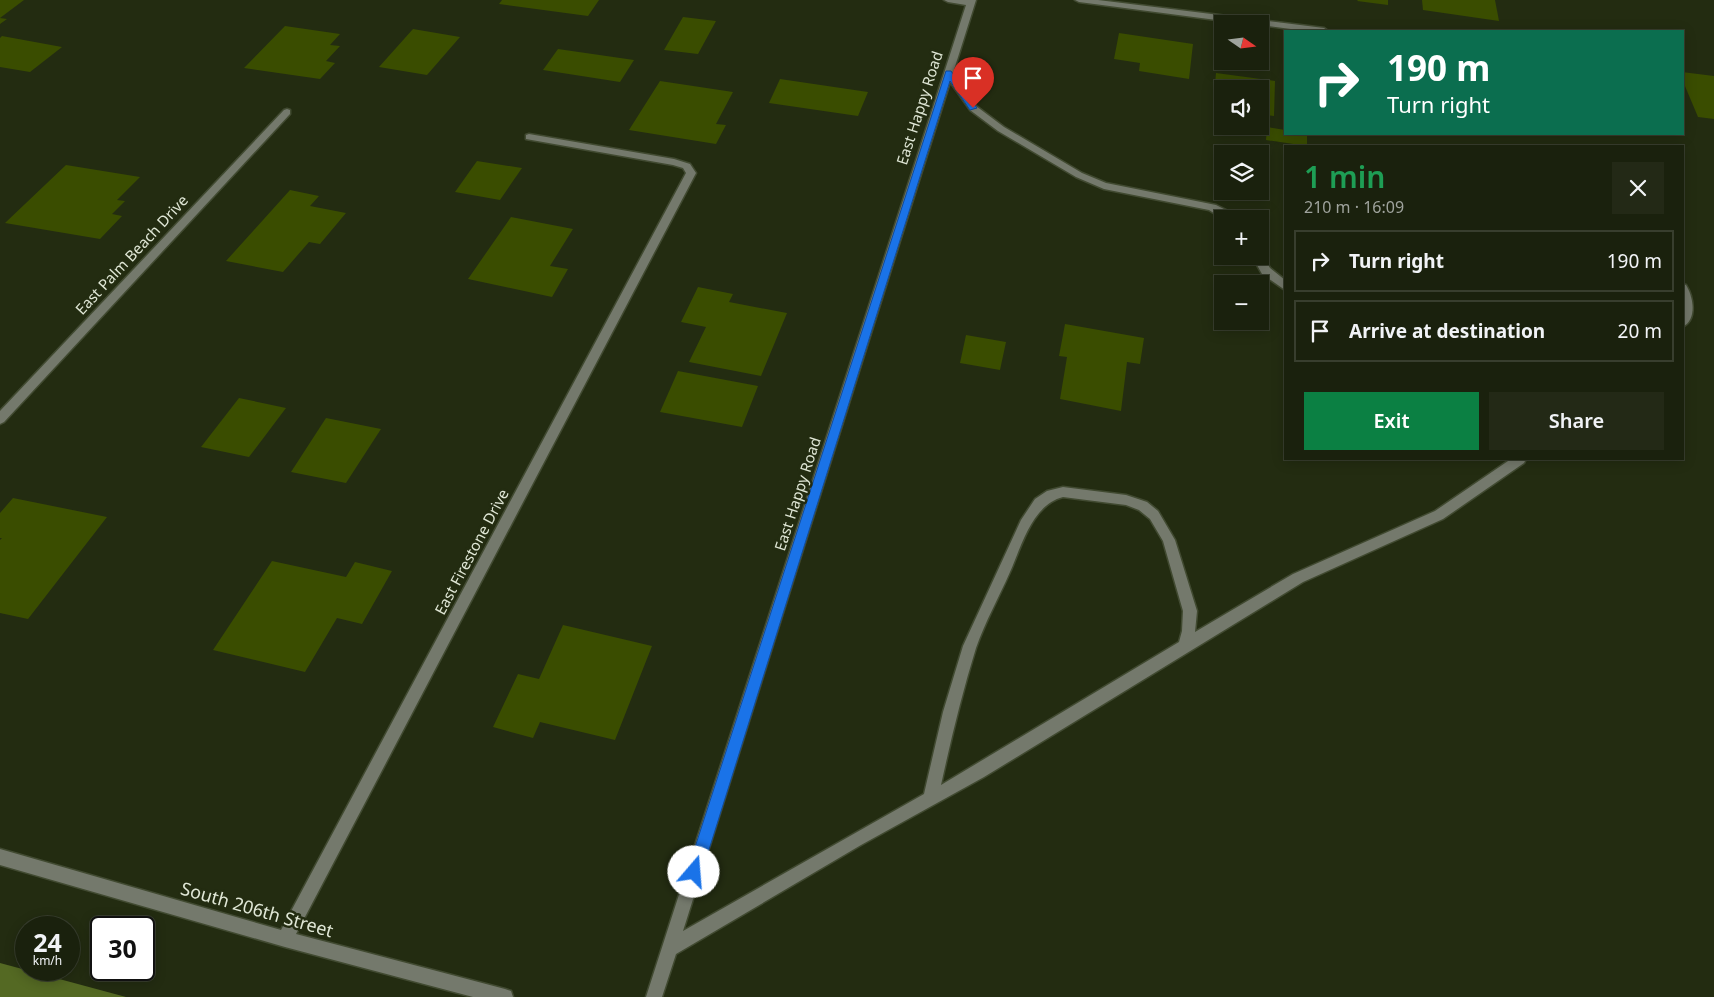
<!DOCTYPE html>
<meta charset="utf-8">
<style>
body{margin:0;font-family:"Noto Sans",sans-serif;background:#232916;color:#f1f3f6;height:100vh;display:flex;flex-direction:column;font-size:19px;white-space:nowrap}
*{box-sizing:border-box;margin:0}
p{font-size:16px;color:#9fa39d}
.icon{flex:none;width:28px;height:28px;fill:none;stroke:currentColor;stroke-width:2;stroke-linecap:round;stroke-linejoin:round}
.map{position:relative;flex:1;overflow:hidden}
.details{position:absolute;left:1284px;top:145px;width:400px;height:315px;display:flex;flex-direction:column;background:#1a210d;border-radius:0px;box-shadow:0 2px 12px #0003,0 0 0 1px #383e2e}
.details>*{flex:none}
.hud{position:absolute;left:1284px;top:30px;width:400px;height:105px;border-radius:0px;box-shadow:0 2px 12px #0003,0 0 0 1px #383e2e;background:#0b6e4f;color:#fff;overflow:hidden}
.needle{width:32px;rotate:104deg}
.controls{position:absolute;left:1214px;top:15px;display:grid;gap:10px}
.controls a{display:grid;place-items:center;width:55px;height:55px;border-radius:0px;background:#1a210d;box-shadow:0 2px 12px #0003,0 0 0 1px #383e2e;font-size:25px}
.speed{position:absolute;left:15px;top:916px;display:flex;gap:10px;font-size:25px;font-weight:700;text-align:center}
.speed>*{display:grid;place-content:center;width:65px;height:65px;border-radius:50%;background:#1a210d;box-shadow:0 2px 12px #0003,0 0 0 1px #383e2e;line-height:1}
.speed small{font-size:12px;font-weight:400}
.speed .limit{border:2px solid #111;border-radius:8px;background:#fff;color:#111}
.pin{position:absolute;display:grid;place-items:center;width:42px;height:42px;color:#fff;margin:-51px -21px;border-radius:50% 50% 50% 0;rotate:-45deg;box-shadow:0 0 5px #0007}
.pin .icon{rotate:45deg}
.me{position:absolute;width:55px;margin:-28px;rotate:18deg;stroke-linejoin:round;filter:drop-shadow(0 0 4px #0008)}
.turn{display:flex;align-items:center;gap:18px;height:105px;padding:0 20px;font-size:22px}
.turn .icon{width:65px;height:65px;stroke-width:2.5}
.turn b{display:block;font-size:35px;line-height:42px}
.round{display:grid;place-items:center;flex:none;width:52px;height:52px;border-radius:0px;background:#232916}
.headline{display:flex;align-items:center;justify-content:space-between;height:85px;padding:0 20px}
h1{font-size:30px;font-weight:600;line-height:38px;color:#1e9e55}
.cta{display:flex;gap:10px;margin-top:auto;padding:10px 20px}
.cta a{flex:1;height:58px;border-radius:0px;background:#0b8043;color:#fff;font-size:20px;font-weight:600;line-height:58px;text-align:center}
.cta a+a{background:#232916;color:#f1f3f6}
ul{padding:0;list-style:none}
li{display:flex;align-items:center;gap:15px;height:62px;margin:0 10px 8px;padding:0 10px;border:2px solid #383e2e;border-radius:0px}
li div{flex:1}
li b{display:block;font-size:19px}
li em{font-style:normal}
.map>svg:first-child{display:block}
</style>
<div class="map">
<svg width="1714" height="997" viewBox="0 0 1714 997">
<rect width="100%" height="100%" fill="#232c11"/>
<path fill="#546923" d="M0 963 126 997H0Z"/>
<g fill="#3a4d00">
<path d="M0 0H24L0 18 7 19 0 24Z"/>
<path d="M502 0H599L588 16 499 4Z"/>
<path d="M1358 0H1388V5L1357 1Z"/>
<path d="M1422 0H1495L1499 21 1423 10Z"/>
<path d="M683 17 716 21 698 54 664 50Z"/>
<path d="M285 26 340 34 330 45 340 46 326 61 335 63 320 79 244 68Z"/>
<path d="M413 29 460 37 427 75 379 67Z"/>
<path d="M1119 33 1193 44 1189 79 1139 71 1140 63 1114 59Z"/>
<path d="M2 36 62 47 30 72 0 67V38Z"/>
<path d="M558 49 634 60 620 82 543 70Z"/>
<path d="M1682 72 1714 76V119L1698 117 1682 79Z"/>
<path d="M1216 73 1275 81 1274 116 1260 114V89H1222V108L1213 107Z"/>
<path d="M780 79 868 92 858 116 769 103Z"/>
<path d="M660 81 733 92 716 124 726 125 716 144 629 130Z"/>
<path d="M1267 127 1285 130V134H1307V146L1266 140Z"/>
<path d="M477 161 522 168 500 200 455 192Z"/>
<path d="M66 165 140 177 117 200 125 201 112 214 122 216 100 239 5 223Z"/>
<path d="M290 190 319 196 310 206 346 213 320 244 309 242 283 272 226 261Z"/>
<path d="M511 217 573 229 550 266 568 269 552 297 468 279Z"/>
<path d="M698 287 733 294 729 302 787 313 761 376 689 362 706 327 681 322Z"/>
<path d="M1065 324 1144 338 1140 364 1127 362 1121 411 1060 399 1067 357 1059 356Z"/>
<path d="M966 335 1006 342 1000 370 960 363Z"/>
<path d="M678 371 758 386 742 427 660 412Z"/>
<path d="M239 398 286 408 249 457 201 447Z"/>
<path d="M326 418 381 429 346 483 291 472Z"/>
<path d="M13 498 107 517 28 619 0 613V540L2 538H0V513Z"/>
<path d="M272 561 346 577 355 562 392 571 362 624 337 618 305 672 213 650Z"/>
<path d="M563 625 652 646 615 740 540 722 533 738 493 727 518 674 539 679Z"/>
</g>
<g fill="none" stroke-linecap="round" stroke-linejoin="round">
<defs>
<g id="minor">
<path d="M944 0H976L953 73 976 106 1004 127 1082 173 1106 183 1216 205 1228 211 1234 219H1223L1209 210 1104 189 1076 177 998 131 970 110 950 82 683 931 924 794 943 712 963 646 1021 520 1035 499 1047 491 1063 487 1126 495 1147 502 1158 511 1175 540 1197 611 1195 632 1293 574 1435 511 1511 459H1526L1524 463 1443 519 1303 582 984 777 861 845 676 954 662 997H646L966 5 948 2ZM1063 497 1126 505 1139 510 1150 519 1163 541 1183 611 1182 631 1179 642 941 785C951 739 962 693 976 648 985 622 999 597 1010 572 1022 545 1032 505 1063 497Z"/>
<path d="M1075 0H1098L1324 28 1328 31H1306L1260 25V24H1247L1079 2Z"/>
<path d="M287 109 290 110V114L4 422 0 424V411L284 110Z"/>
<path d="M529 134 674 159 690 164 696 173 296 934 505 989 511 991 513 997H473L285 947 0 865V849L281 930 686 173 683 168 673 165 526 139V135Z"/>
<path d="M1261 253 1270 268 1285 280V290L1262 274 1252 256H1260Z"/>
<path d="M1682 284 1686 285C1693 296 1698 320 1682 327Z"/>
</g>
</defs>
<use href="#minor" stroke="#414a31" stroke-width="3"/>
<use href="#minor" fill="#74796c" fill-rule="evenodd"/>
</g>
<path fill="#1a73e8" stroke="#114b97" d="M946 71H951L977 108 970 110 950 81 702 872 700 877 694 880 689 877 687 872Z"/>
<g text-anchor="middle" stroke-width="5" stroke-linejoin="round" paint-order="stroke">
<g font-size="15" fill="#e0e7d6" stroke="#232c11">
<text transform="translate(920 108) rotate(-72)" y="5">East Happy Road</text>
<text transform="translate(132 255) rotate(-47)" y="5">East Palm Beach Drive</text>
<text transform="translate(798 494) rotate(-72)" y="5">East Happy Road</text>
<text transform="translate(472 552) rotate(-62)" y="5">East Firestone Drive</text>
</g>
<g font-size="18" fill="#e0e7d6" stroke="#232c11">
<text transform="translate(257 910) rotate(16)" y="6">South 206th Street</text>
</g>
</g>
</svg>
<div class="controls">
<a><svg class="needle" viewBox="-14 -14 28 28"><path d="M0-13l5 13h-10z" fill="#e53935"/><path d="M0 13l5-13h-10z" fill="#9fa39d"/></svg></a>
<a><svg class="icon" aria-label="sound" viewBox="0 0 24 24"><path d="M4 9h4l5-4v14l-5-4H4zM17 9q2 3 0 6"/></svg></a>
<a><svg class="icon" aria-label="layers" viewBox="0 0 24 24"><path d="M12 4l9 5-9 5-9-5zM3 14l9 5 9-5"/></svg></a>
<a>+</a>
<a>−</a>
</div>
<div class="speed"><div>24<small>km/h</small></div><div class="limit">30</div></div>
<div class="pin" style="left:973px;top:108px;background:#d93025"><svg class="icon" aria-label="arrive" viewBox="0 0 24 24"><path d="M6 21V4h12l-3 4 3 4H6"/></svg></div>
<svg class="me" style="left:694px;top:872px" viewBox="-20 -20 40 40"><circle r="19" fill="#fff"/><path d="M0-13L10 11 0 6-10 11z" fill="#1a73e8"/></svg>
<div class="hud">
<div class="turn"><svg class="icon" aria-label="right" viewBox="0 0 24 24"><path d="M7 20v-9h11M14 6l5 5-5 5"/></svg><div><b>190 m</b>Turn right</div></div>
</div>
<section class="details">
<div class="headline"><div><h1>1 min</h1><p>210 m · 16:09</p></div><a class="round"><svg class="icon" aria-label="close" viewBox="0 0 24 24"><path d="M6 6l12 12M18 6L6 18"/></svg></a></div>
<ul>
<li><svg class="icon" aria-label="right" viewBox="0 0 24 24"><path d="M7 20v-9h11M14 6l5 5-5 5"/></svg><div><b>Turn right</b></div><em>190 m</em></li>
<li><svg class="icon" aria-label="arrive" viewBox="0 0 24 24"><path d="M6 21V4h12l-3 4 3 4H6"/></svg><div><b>Arrive at destination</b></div><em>20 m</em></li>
</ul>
<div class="cta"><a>Exit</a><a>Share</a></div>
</section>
</div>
